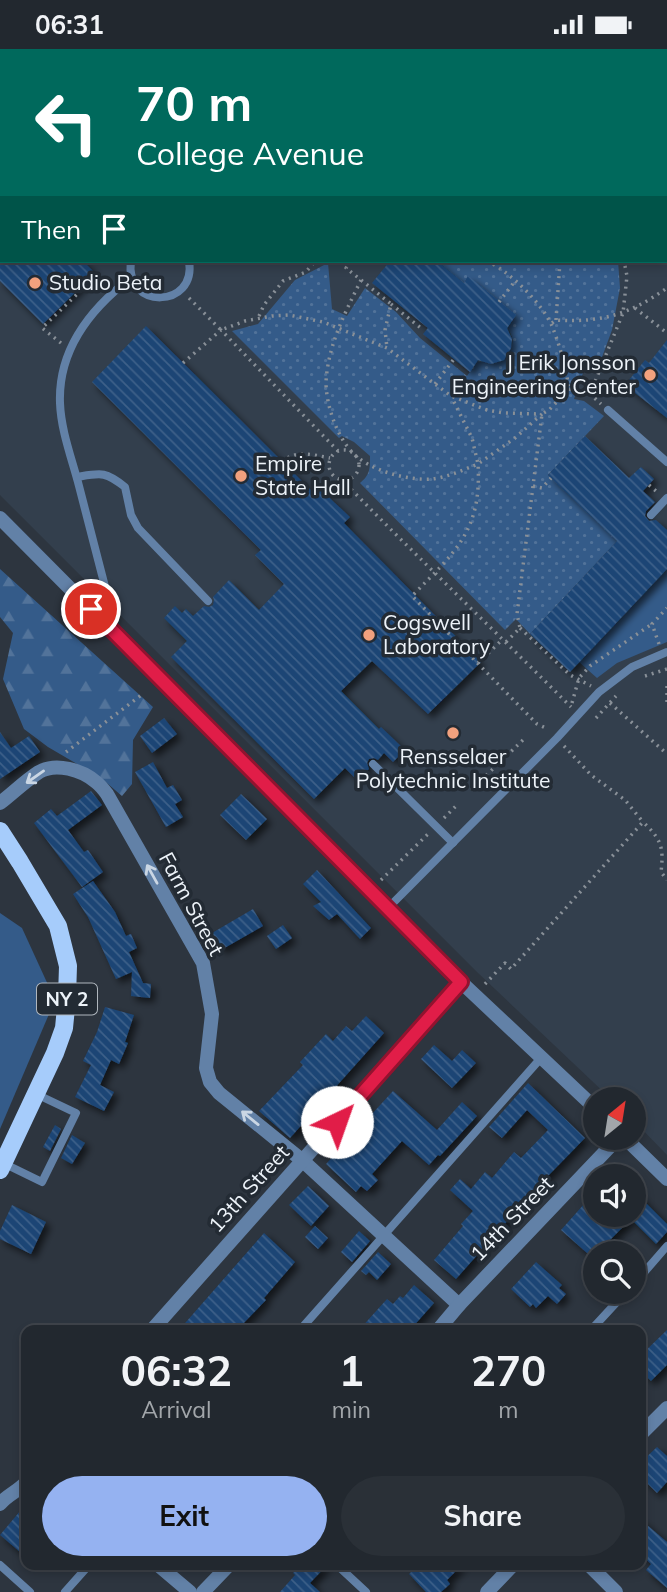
<!DOCTYPE html>
<style>
body{margin:0;font-family:Mulish,sans-serif;background:#2a3037;color:#f1f3f6;height:100vh;display:flex;flex-direction:column;font-size:26px;white-space:nowrap}
*{box-sizing:border-box;margin:0}
p{font-size:23px;color:#a2a6aa}
.icon{flex:none;width:38px;height:38px;fill:none;stroke:currentColor;stroke-width:2;stroke-linecap:round;stroke-linejoin:round}
.map{position:relative;flex:1;overflow:hidden}
.sheet{position:absolute;left:21px;top:1276px;width:625px;height:245px;display:flex;flex-direction:column;background:#22282f;border-radius:14px;box-shadow:0 4px 10px #0003,0 0 0 2px #3f444b}
.sheet>*{flex:none}
.banner{position:absolute;left:0px;top:0px;width:668px;height:214px;box-shadow:0 4px 10px #0003,0 0 0 2px #3f444b;background:#00695c;color:#fff;overflow:hidden}
.needle{width:46px;rotate:30deg}
.buttons{position:absolute;left:583px;top:1038px;display:grid;gap:14px}
.buttons a{display:grid;place-items:center;width:63px;height:63px;border-radius:50%;background:#22282f;box-shadow:0 4px 10px #0003,0 0 0 2px #3f444b;font-size:35px}
.pin{position:absolute;display:grid;place-items:center;width:60px;height:60px;color:#fff;margin:-30px;border:4px solid #fff;border-radius:50%;box-shadow:0 2px 7px #0007}
.me{position:absolute;width:77px;margin:-38px;rotate:42deg;stroke-linejoin:round;filter:drop-shadow(0 0 5px #0008)}
.turn{display:flex;align-items:center;gap:24px;height:147px;padding:0 21px;font-size:32px}
.turn .icon{width:91px;height:91px;stroke-width:2.5}
.turn b{display:block;font-size:49px;line-height:60px}
.then{display:flex;align-items:center;height:66px;padding:0 21px;background:#0003;gap:14px;font-size:26px}
.eta{display:flex;justify-content:space-evenly;align-items:center;height:119px;text-align:center}
.eta b{font-size:42px;font-weight:700;line-height:49px}
.primary-button{display:flex;gap:14px;margin-top:auto;padding:14px 21px}
.primary-button a{flex:1;height:80px;border-radius:42px;background:#95b2f1;color:#111;font-size:28px;font-weight:700;line-height:80px;text-align:center}
.primary-button a+a{background:#2a3037;color:#f1f3f6}
.status{display:flex;justify-content:space-between;align-items:center;height:49px;padding:0 35px;background:#22282f;direction:ltr}
.status svg{height:19px;fill:currentColor}
.map>svg:first-child{display:block}
</style>
<div class="status"><b>06:31</b><svg viewBox="0 0 49 12"><path d="M0 12V9h3v3zM5 12V6h3v6zM10 12V3h3v9zM15 12V0h3v12zM26 1h20v11H26zM47 4h2v5h-2z"/></svg></div>
<div class="map">
<svg width="667" height="1543" viewBox="0 0 667 1543">
<defs>
<pattern id="grass-dots" width="8" height="8" patternUnits="userSpaceOnUse" patternTransform="scale(1.75)"><rect width="8" height="8" fill="#345b89"/><path d="M2 2h.1M6 6h.1" fill="none" stroke="#52739a" stroke-width="1.8" stroke-linecap="round"/></pattern>
<pattern id="forest-firs" width="22" height="20" patternUnits="userSpaceOnUse" patternTransform="scale(1.75)"><rect width="22" height="20" fill="#345b89"/><path d="M5 1l3.5 6h-7zM16 11l3.5 6h-7z" fill="#52739a"/></pattern>
<pattern id="building-back-hatch" width="6" height="6" patternUnits="userSpaceOnUse" patternTransform="scale(1.75)"><rect width="6" height="6" fill="#1c4574"/><path d="M-1 5l2 2M0 0l6 6M5-1l2 2" fill="none" stroke="#3d6089"/></pattern>
<filter id="shadow"><feDropShadow dx="4.5" dy="4.5" stdDeviation="3.5" flood-color="#0009"/></filter>
</defs>
<rect width="100%" height="100%" fill="#2d353f"/>
<path fill="#333f4d" fill-rule="evenodd" d="M0 0H667V1106L634 1072V1050H611L477 923 0 446ZM2 2H667V212H2Z"/>
<g fill="url(#grass-dots)">
<path d="M32 0H347L345 2H33Z"/>
<path d="M437 212H618L620 239 612 281 598 319 583 324 574 350 584 352 604 367 548 426 617 492 530 585 516 570 505 581 360 434C370 426 370 420 370 407L354 393 342 387 339 389 232 282 258 275 295 231 328 214 332 260 347 267 365 239 396 263 420 289 467 327 478 311 491 315 504 311C508 304 514 297 512 289 510 278 477 239 468 228L464 234Z"/>
</g>
<path fill="url(#forest-firs)" d="M0 520 153 658 133 691 132 735 122 747 101 729 48 698 24 680 3 630 13 584 0 568Z"/>
<g fill="#345b89">
<path d="M667 520V593L617 614 597 629 579 613Z"/>
<path d="M0 864 22 879 55 951 0 1080Z"/>
</g>
<g fill="url(#building-back-hatch)" filter="url(#shadow)">
<path d="M0 212H83L95 224 43 275 0 232Z"/>
<path d="M390 212H437L464 234 468 227 516 266 507 279 512 290 511 299 504 311 491 315 478 311 470 323 423 285 428 279 372 234Z"/>
<path d="M146 277 316 446 320 440 350 468 344 474 481 613 428 665 372 612 341 642 379 680 381 678 405 701 393 713 384 704 378 711 374 709 369 710 367 714 369 720 357 731 345 719 314 750 171 608 187 592 164 569 175 557 182 564 186 560 193 567 204 557 209 558 213 556 214 551 213 548 229 531 259 561 284 535 255 506 261 501 92 333Z"/>
<path d="M667 291V369L625 336 645 311 649 314Z"/>
<path d="M585 387 629 429 641 418 654 430 643 442 655 453 646 462 645 467 649 472 656 471 667 481V520L570 623 530 585 617 492 548 426Z"/>
<path d="M164 669 177 685 152 704 140 687Z"/>
<path d="M0 683 11 699 29 687 40 703 0 730Z"/>
<path d="M153 713 167 739 173 736 182 751 175 755 183 768 166 778 135 723Z"/>
<path d="M91 742 102 756 68 781 84 803 88 801 103 823 82 838 34 774 51 760 57 767Z"/>
<path d="M241 745 267 770 246 791 220 766Z"/>
<path d="M317 821 371 879 360 890 337 865 329 871 313 857 321 853 303 835Z"/>
<path d="M93 832 115 863 126 887 131 885 137 899 129 903 143 934 151 935 150 949 131 947 132 923 116 930 88 868 73 845Z"/>
<path d="M253 860 263 877 221 901 212 884Z"/>
<path d="M283 876 292 889 276 900 267 887Z"/>
<path d="M105 958 134 966 125 993 128 994 119 1015 111 1011 100 1036 114 1043 104 1062 75 1048 91 1016 83 1012 97 983Z"/>
<path d="M366 967 384 984 290 1089 259 1062 303 1016 300 1013 326 985 333 992 346 977 352 982Z"/>
<path d="M434 996 452 1012 462 1001 476 1014 452 1039 421 1010Z"/>
<path d="M528 1034 585 1089 547 1128 534 1144 533 1143 456 1230 434 1211 463 1177 461 1175 473 1162 450 1141 460 1130 471 1140 485 1123 492 1129 514 1103 521 1109 548 1081 527 1061 502 1089 489 1078Z"/>
<path d="M393 1042 437 1081 462 1053 477 1067 440 1107 438 1106 429 1116 402 1092 372 1125 378 1131 367 1142 361 1137 356 1143 326 1115Z"/>
<path d="M55 1076 61 1080 50 1102 43 1098Z"/>
<path d="M72 1086 85 1094 72 1115 61 1109Z"/>
<path d="M308 1137 329 1157 311 1177 289 1156Z"/>
<path d="M634 1142 667 1175V1183L656 1195 634 1173V1167L607 1194 610 1197 604 1204H587L561 1181 585 1154 587 1156 595 1148V1166H634Z"/>
<path d="M12 1156 46 1173 31 1205 0 1190V1182Z"/>
<path d="M315 1177 328 1189 318 1200 305 1188Z"/>
<path d="M359 1182 370 1192 352 1213 341 1203Z"/>
<path d="M264 1184 295 1213 264 1249 266 1251 237 1281H179Z"/>
<path d="M378 1203 391 1215 377 1231 369 1223 366 1226 361 1222Z"/>
<path d="M536 1213 562 1236 559 1239 566 1245 557 1255 548 1247 536 1259 533 1255 530 1258 511 1240Z"/>
<path d="M414 1236 434 1254 410 1281H359L387 1250 393 1255 400 1247 403 1249Z"/>
<path d="M667 1281V1316L651 1332 640 1321V1307Z"/>
<path d="M657 1398 667 1407V1433L657 1444 640 1427V1414Z"/>
<path d="M26 1455V1508L0 1486Z"/>
<path d="M640 1470 667 1493V1539L646 1521 651 1515 640 1505Z"/>
<path d="M301 1516H327L310 1534 320 1543H280L295 1526 293 1524Z"/>
<path d="M418 1516H462L447 1531 450 1535 441 1543H426L409 1525Z"/>
</g>
<g fill="none" stroke-linecap="round" stroke-linejoin="round">
<g stroke="#899098" stroke-width="3.5" stroke-dasharray="2 5" stroke-linecap="butt">
<path d="M461 0 463 2"/>
<path d="M598 0 599 2"/>
<path d="M485 2 486 0"/>
<path d="M621 2V0"/>
<path d="M351 212 346 219 391 255 385 281 387 299"/>
<path d="M487 212C509 222 542 254 552 277 560 297 566 319 569 340"/>
<path d="M361 231C345 264 328 296 326 333 326 355 336 386 352 403 368 421 408 432 432 430 448 428 463 421 478 415L472 389 452 349"/>
<path d="M189 249 221 281 245 272 272 267 289 266 323 273 387 299 451 347 487 361 504 364 540 365"/>
<path d="M499 253 515 232"/>
<path d="M391 255 422 280"/>
<path d="M635 259 667 284"/>
<path d="M259 267 264 256 283 232 306 223 315 212"/>
<path d="M556 271 560 212"/>
<path d="M552 274 556 271C602 274 630 265 667 239"/>
<path d="M61 294 42 279 95 228 103 237"/>
<path d="M183 314 221 281 338 402"/>
<path d="M435 335 454 310"/>
<path d="M569 340 590 345 601 355"/>
<path d="M590 345 623 264 627 227 624 212"/>
<path d="M542 365 515 389 478 415C482 482 455 503 412 547L537 675 548 680"/>
<circle cx="344" cy="416" r="15"/>
<path d="M282 413C296 400 313 406 330 409"/>
<path d="M649 436 656 442"/>
<path d="M533 437 542 439 551 429"/>
<path d="M326 446 342 431C417 508 495 582 571 658"/>
<path d="M520 579 570 626 591 637"/>
<path d="M506 593 520 579 517 565 542 365 549 361 569 340"/>
<path d="M659 595 652 575 667 559"/>
<path d="M478 614 503 590"/>
<path d="M645 627 667 620"/>
<path d="M667 637V654"/>
<path d="M572 654 579 629 590 617 652 575"/>
<path d="M610 654 667 705"/>
<path d="M596 669 616 647"/>
<path d="M564 697 591 726 625 751 643 773"/>
<path d="M66 703 144 644"/>
<path d="M471 741 523 691"/>
<path d="M444 769 458 755"/>
<path d="M381 831 428 785"/>
<path d="M485 935 505 914 511 920 643 773C661 790 664 798 661 823L667 831"/>
</g>
<g stroke="#6281a7" stroke-width="8">
<path d="M561 0 563 2"/>
<path d="M369 2 370 0"/>
<path d="M667 77V78"/>
<path d="M131 212C124 261 197 260 189 212"/>
<path d="M608 361 667 413"/>
<path d="M77 428C101 424 105 422 125 438L131 466 138 479 208 552"/>
<path d="M651 466 667 449"/>
<path d="M105 574 110 557C100 517 89 477 79 437 72 410 61 382 60 354 58 300 91 259 132 228"/>
<path d="M373 715 453 794"/>
<path d="M387 860 557 689 599 643 632 618 667 603"/>
<path d="M3 1114 42 1133 76 1064 36 1045"/>
<path d="M634 1235 667 1197"/>
<path d="M300 1281 541 1009"/>
<path d="M591 1281 627 1242"/>
<path d="M0 1516 30 1543"/>
<path d="M337 1516 366 1543"/>
<path d="M65 1543 89 1516"/>
</g>
<g stroke="#6281a7" stroke-width="14">
<path d="M0 469 461 933 595 1059"/>
<path d="M0 754C13 744 25 732 39 723 56 713 82 721 96 733 100 736 104 741 107 745L203 914 212 965 206 1019 210 1033 219 1044 303 1112 459 1256"/>
<path d="M624 1088 667 1130"/>
<path d="M152 1281 461 933"/>
<path d="M438 1281 459 1256 619 1088"/>
<path d="M0 1455C8 1445 19 1442 26 1433"/>
<path d="M158 1516 190 1543"/>
<path d="M203 1543 229 1516"/>
</g>
<g stroke="#6281a7" stroke-width="14">
<path d="M640 1386 667 1359"/>
<path d="M589 1516 616 1543"/>
<path d="M487 1543 513 1516"/>
</g>
<path stroke="#a6ccfb" stroke-width="18" d="M0 782 20 813 58 877 68 917 67 948 64 979 55 1004 0 1121"/>
</g>
<defs><path id="oneway-shaft" d="M-6 0H5M1.5-3L5.5 0L1.5 3" fill="none" stroke-width="1.6" stroke-linecap="round" stroke-linejoin="round" transform="scale(1.75)"/></defs>
<g stroke="#cad6e4">
<use href="#oneway-shaft" transform="translate(35 728) rotate(145)"/>
<use href="#oneway-shaft" transform="translate(152 825) rotate(-119)"/>
<use href="#oneway-shaft" transform="translate(250 1069) rotate(-141)"/>
</g>
<g fill="none" stroke-linecap="round" stroke-linejoin="round">
<defs>
<path id="route" d="M91 560 461 933 337 1073"/>
</defs>
<use href="#route" stroke="#92132f" stroke-width="18"/>
<use href="#route" stroke="#e11d48" stroke-width="12"/>
</g>
<g fill="#f2a17e" stroke="#232b34" stroke-width="2.5">
<circle cx="35" cy="234" r="7"/>
<circle cx="650" cy="326" r="7"/>
<circle cx="241" cy="427" r="7"/>
<circle cx="369" cy="586" r="7"/>
<circle cx="453" cy="684" r="7"/>
</g>
<g text-anchor="middle" stroke-width="7" stroke-linejoin="round" paint-order="stroke">
<rect fill="#232b34" stroke="#b0b7be" stroke-width="2" x="37" y="934.5" width="60" height="31" rx="5"/>
<g font-size="19" font-weight="bold" fill="#edf3f9">
<text x="67" y="957">NY 2</text>
</g>
<g font-size="21" fill="#edf3f9" stroke="#232b34" text-anchor="start">
<text x="49" y="241">Studio Beta</text>
<text x="636" y="321" text-anchor="end">J Erik Jonsson<tspan x="636" dy="24">Engineering Center</tspan></text>
<text x="255" y="422">Empire<tspan x="255" dy="24">State Hall</tspan></text>
<text x="383" y="581">Cogswell<tspan x="383" dy="24">Laboratory</tspan></text>
<text x="453" y="715" text-anchor="middle">Rensselaer<tspan x="453" dy="24">Polytechnic Institute</tspan></text>
</g>
<g font-size="21" fill="#edf3f9" stroke="#232b34">
<text transform="translate(191 855) rotate(62)" y="7">Farm Street</text>
<text transform="translate(249 1140) rotate(-48)" y="7">13th Street</text>
<text transform="translate(512 1170) rotate(-46)" y="7">14th Street</text>
</g>
</g>
</svg>
<div class="buttons">
<a><svg class="needle" viewBox="-14 -14 28 28"><path d="M0-13l5 13h-10z" fill="#e53935"/><path d="M0 13l5-13h-10z" fill="#a2a6aa"/></svg></a>
<a><svg class="icon" aria-label="sound" viewBox="0 0 24 24"><path d="M4 9h4l5-4v14l-5-4H4zM17 9q2 3 0 6"/></svg></a>
<a><svg class="icon" aria-label="search" viewBox="0 0 24 24"><circle cx="10" cy="10" r="6"/><path d="M15 15l6 6"/></svg></a>
</div>
<div class="pin" style="left:91px;top:560px;background:#d93025"><svg class="icon" aria-label="arrive" viewBox="0 0 24 24"><path d="M6 21V4h12l-3 4 3 4H6"/></svg></div>
<svg class="me" style="left:337px;top:1073px" viewBox="-20 -20 40 40"><circle r="19" fill="#fff"/><path d="M0-13L10 11 0 6-10 11z" fill="#e11d48"/></svg>
<div class="banner">
<div class="turn"><svg class="icon" aria-label="left" viewBox="0 0 24 24"><path d="M17 20v-9H6M10 6l-5 5 5 5"/></svg><div><b>70 m</b>College Avenue</div></div>
<div class="then">Then<svg class="icon" aria-label="arrive" viewBox="0 0 24 24"><path d="M6 21V4h12l-3 4 3 4H6"/></svg></div>
</div>
<section class="sheet">
<div class="eta">
<div><b>06:32</b><p>Arrival</p></div>
<div><b>1</b><p>min</p></div>
<div><b>270</b><p>m</p></div>
</div>
<div class="primary-button"><a>Exit</a><a>Share</a></div>
</section>
</div>
